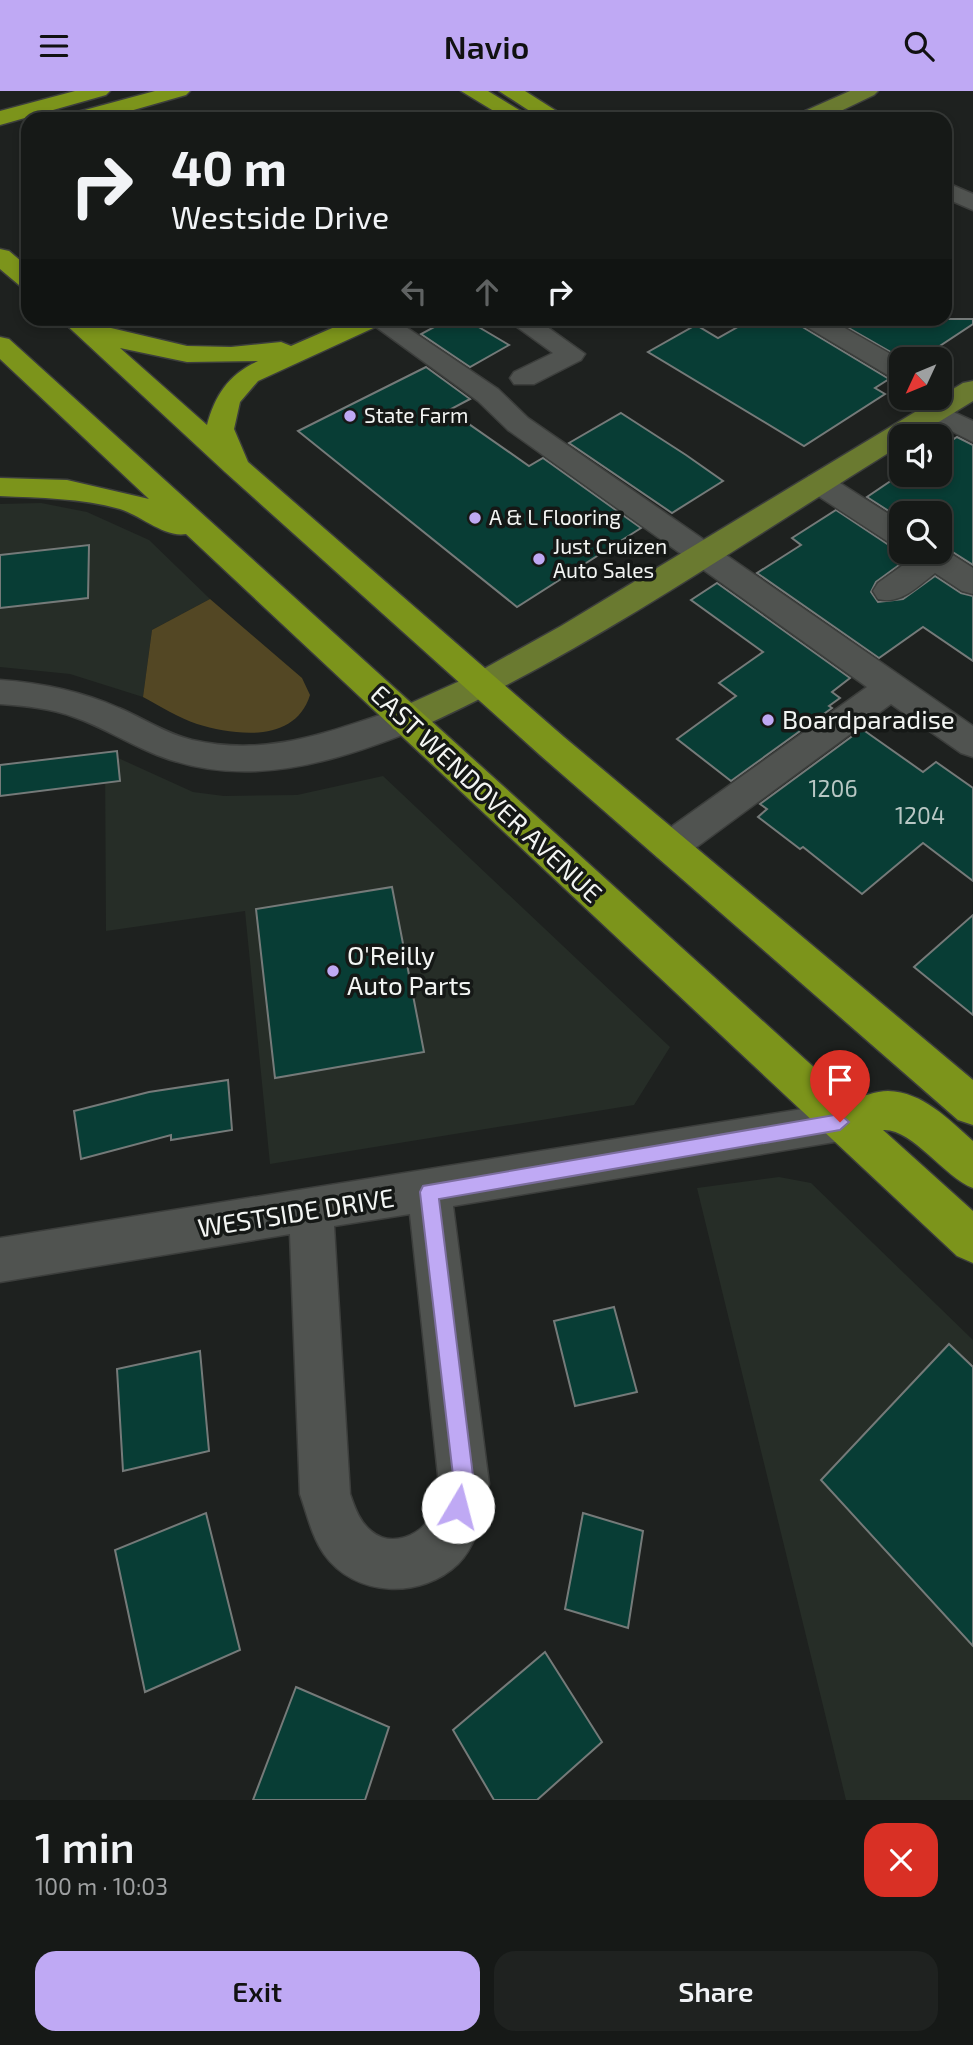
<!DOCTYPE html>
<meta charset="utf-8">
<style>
body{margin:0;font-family:"Exo 2",sans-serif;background:#1f2220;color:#f1f3f6;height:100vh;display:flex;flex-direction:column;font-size:26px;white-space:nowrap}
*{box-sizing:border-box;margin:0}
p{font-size:23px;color:#9ea0a1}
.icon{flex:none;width:38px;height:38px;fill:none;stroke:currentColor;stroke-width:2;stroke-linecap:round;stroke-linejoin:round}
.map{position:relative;height:1709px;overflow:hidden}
.panel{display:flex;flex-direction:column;background:#161917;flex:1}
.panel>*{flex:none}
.hud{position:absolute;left:21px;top:21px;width:931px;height:214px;border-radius:21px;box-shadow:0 4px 10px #0003,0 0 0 2px #353836;background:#161917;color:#f1f3f6;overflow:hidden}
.needle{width:46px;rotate:226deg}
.fabs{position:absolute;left:889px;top:256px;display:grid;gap:14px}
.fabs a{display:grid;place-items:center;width:63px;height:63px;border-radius:14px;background:#161917;box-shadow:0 4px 10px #0003,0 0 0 2px #353836;font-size:35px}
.pin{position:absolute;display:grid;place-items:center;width:60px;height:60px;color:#fff;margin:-72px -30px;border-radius:50% 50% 50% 0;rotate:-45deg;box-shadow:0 0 7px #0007}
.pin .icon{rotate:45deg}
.me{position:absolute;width:77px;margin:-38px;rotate:8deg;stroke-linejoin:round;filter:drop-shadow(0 0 5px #0008)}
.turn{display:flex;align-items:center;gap:24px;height:147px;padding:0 35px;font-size:32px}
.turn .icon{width:91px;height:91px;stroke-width:2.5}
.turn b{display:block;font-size:49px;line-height:60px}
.lanes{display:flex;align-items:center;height:66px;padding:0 35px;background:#0003;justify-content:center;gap:35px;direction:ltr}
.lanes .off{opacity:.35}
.round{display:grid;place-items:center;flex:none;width:74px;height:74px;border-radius:21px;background:#1f2220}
.overview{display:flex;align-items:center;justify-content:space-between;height:119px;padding:0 35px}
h1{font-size:42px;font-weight:600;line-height:52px}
.cta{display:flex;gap:14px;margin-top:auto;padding:14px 35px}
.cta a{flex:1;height:80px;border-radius:21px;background:#bfa9f4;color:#111;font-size:28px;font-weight:600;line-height:80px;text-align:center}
.cta a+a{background:#1f2220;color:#f1f3f6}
header{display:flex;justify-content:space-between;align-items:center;height:91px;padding:0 35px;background:#bfa9f4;color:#111;font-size:32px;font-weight:600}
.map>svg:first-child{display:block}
</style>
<header><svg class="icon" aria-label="menu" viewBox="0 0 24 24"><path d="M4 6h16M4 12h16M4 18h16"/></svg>Navio<svg class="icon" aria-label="search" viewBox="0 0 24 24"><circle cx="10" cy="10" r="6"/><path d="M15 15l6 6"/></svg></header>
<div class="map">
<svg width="973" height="1709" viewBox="0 0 973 1709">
<rect width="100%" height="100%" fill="#1e211f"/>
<g fill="#262d27">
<path d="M41 412 87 421 149 449 210 508 152 539 143 606 70 583 0 576V413Z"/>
<path d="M105 661 193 701 224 705 297 704 383 685 670 956 634 1014 270 1073 245 820 106 840Z"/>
<path d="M779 1086 811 1092 973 1249V1709H846L697 1097Z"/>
</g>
<path fill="#534724" d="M210 508 302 587 310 604C295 652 237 645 197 633 179 627 160 615 143 606L152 539Z"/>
<g fill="#083d35" stroke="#757a79" stroke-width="2">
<path d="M449 228H465L509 254 470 276 421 243Z"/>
<path d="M752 228H796L801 235 889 288 875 297 885 303 804 355 648 261 696 234 718 247Z"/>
<path d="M833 228H973V233L920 268H903Z"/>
<path d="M426 276 470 308 449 319 529 375 543 367 641 437 517 516 298 340Z"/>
<path d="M621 322 686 364 723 390 672 422 569 352Z"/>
<path d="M957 346 973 354V474L940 453V422H901V428L867 406 901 383H940V357Z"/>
<path d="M836 419 889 454 907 460 910 466 876 491 871 501 878 511 903 508 935 485 961 502 973 505V570L923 536 879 567 757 482 801 454 792 447Z"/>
<path d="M89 454 88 507 0 517V464Z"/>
<path d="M717 492 850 587 832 601 840 607 829 615 832 617 731 690 677 648 736 605 719 592 763 561 691 509Z"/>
<path d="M862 638 923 681 936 671 973 697V790L923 752 862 803 803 756 800 758 758 726 767 718 760 713Z"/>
<path d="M117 660 120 690 0 705V674Z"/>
<path d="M392 796 424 961 275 987 256 818Z"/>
<path d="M973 824V924L914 876Z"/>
<path d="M228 989 232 1039 171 1049V1044L81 1068 74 1020 149 1001Z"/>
<path d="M614 1216 637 1301 575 1315 554 1230Z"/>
<path d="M949 1253 973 1276V1555L821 1389Z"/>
<path d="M200 1260 209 1360 123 1380 117 1278Z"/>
<path d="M206 1422 240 1559 145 1601 115 1459Z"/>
<path d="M583 1422 643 1440 628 1537 565 1518Z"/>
<path d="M545 1561 602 1651 537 1709H494L453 1639Z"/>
<path d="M296 1596 389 1636 365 1709H253Z"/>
</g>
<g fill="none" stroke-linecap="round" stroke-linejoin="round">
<defs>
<g id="minor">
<path d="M945 91 973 103V119L945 107Z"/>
<path d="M365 228H394L498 298 528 327 973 635V666L961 662 891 613 683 766 670 771 657 766 652 756 657 746 867 596 508 339 478 310Z"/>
<path d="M506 228H536L585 263 581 269 534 293H514L510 287 514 281 553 262Z"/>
<path d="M798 228H829L901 269V288L891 286 802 233Z"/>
<path d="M936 313 973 330V351L926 327 922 321 926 315Z"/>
<path d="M819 383 829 385 901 431V455L890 452 809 399 804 392 809 385Z"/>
<path d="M940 456 973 477V503L962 500 935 482C918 495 901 514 878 508L873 500 878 492 913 467 909 460H940Z"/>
<path d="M0 589C41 592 81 600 119 617 143 627 166 643 192 649 272 667 331 639 405 616L417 620 422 629 417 638C333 672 246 699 157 664 129 653 103 636 74 626 51 617 25 615 0 613Z"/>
<path d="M840 1012 855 1017 861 1031 855 1045 840 1050 453 1115 489 1393C482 1420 479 1452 458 1473 421 1509 354 1506 324 1463 312 1446 307 1423 300 1403L290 1143 0 1191V1147ZM410 1123 439 1393C437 1403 436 1416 431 1425 420 1445 391 1457 371 1440 359 1430 355 1417 350 1403L334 1135Z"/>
</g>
<g id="major">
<path d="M850 0H878L874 4 824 28H795L798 23Z"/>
<path d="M973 290V310L916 345H901V354C743 452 587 561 417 638L405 642 393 638 388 629 393 620 471 585 561 535 963 292Z"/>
</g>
<g id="highway">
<path d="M75 0H110L106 4 0 34V20Z"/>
<path d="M155 0H190L186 4 102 28H67L70 23Z"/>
<path d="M461 0H488L534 28H507Z"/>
<path d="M499 0H525L569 28H542Z"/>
<path d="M0 158 9 160 28 176V197L19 194 0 178Z"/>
<path d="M60 228H88L94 233 187 255 231 256 281 251 291 255 353 228H386L382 233 258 290 240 311 234 338 248 371 564 646 973 989V1034L958 1029 540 664 225 381ZM120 257 187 271 258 270C229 283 215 304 207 334Z"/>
<path d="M0 246 9 248 850 1009C861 1006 876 1000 888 1000 923 1001 948 1028 973 1050V1097C944 1086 912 1037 883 1039L973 1120V1172L957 1165 186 443C165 447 140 424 120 418 80 407 41 407 0 405V387L67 389 149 408 0 268Z"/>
</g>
</defs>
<use href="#minor" stroke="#3c3e3c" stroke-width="3"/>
<use href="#major" stroke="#3c3e3c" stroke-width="3"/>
<use href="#highway" stroke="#3c3e3c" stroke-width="3"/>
<use href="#minor" fill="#505350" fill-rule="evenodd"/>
<use href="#major" fill="#6a7a30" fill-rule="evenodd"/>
<use href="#highway" fill="#7c941b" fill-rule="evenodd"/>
</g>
<path fill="#bfa9f4" stroke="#7c6e9f" stroke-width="2" d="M840 1023 849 1031 840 1039 439 1108 474 1393 465 1423 458 1426 451 1423 448 1416 454 1393 420 1101 423 1095Z"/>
<g fill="#bfa9f4" stroke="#151816" stroke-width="2.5">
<circle cx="350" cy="325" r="7"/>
<circle cx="475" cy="427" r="7"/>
<circle cx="539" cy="468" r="7"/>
<circle cx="768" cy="629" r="7"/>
<circle cx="333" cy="880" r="7"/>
</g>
<g text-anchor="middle" stroke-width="7" stroke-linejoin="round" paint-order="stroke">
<g font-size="21" fill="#f3f5f3" stroke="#151816" text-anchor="start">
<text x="364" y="332">State Farm</text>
<text x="489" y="434">A &amp; L Flooring</text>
<text x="553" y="463">Just Cruizen<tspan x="553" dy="24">Auto Sales</tspan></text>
</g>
<g font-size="23" fill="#b8c7c4">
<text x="833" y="706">1206</text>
<text x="920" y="733">1204</text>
</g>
<g font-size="26" fill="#f3f5f3" stroke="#151816" text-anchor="start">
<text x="782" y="638">Boardparadise</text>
<text x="347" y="874">O'Reilly<tspan x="347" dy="30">Auto Parts</tspan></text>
</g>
<g font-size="26" fill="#f3f5f3" stroke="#151816">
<text transform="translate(486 703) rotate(43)" y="9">EAST WENDOVER AVENUE</text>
<text transform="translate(296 1122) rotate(-9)" y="9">WESTSIDE DRIVE</text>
</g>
</g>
</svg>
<div class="fabs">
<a><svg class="needle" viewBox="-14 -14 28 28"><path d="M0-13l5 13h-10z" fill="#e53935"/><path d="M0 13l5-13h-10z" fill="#9ea0a1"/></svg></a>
<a><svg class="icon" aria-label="sound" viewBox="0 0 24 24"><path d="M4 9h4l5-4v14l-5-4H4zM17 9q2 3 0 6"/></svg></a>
<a><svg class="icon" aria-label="search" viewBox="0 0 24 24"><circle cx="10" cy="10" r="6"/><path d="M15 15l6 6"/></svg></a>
</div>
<div class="pin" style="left:840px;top:1031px;background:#d93025"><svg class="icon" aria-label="arrive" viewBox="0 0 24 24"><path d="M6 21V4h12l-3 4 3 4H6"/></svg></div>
<svg class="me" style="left:458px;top:1416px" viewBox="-20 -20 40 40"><circle r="19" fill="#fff"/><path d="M0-13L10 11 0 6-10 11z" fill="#bfa9f4"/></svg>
<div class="hud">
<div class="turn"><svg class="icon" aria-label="right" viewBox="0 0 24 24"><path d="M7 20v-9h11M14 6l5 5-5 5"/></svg><div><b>40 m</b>Westside Drive</div></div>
<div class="lanes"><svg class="icon off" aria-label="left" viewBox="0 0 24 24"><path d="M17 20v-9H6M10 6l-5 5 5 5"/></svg><svg class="icon off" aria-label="ahead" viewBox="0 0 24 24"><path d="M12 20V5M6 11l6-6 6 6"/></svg><svg class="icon" aria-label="right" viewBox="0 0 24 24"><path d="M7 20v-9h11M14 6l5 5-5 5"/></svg></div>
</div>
</div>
<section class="panel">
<div class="overview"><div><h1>1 min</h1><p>100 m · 10:03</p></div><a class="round" style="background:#d93025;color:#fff"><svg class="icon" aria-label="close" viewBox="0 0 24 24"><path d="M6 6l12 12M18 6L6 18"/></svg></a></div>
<div class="cta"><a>Exit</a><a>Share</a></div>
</section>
